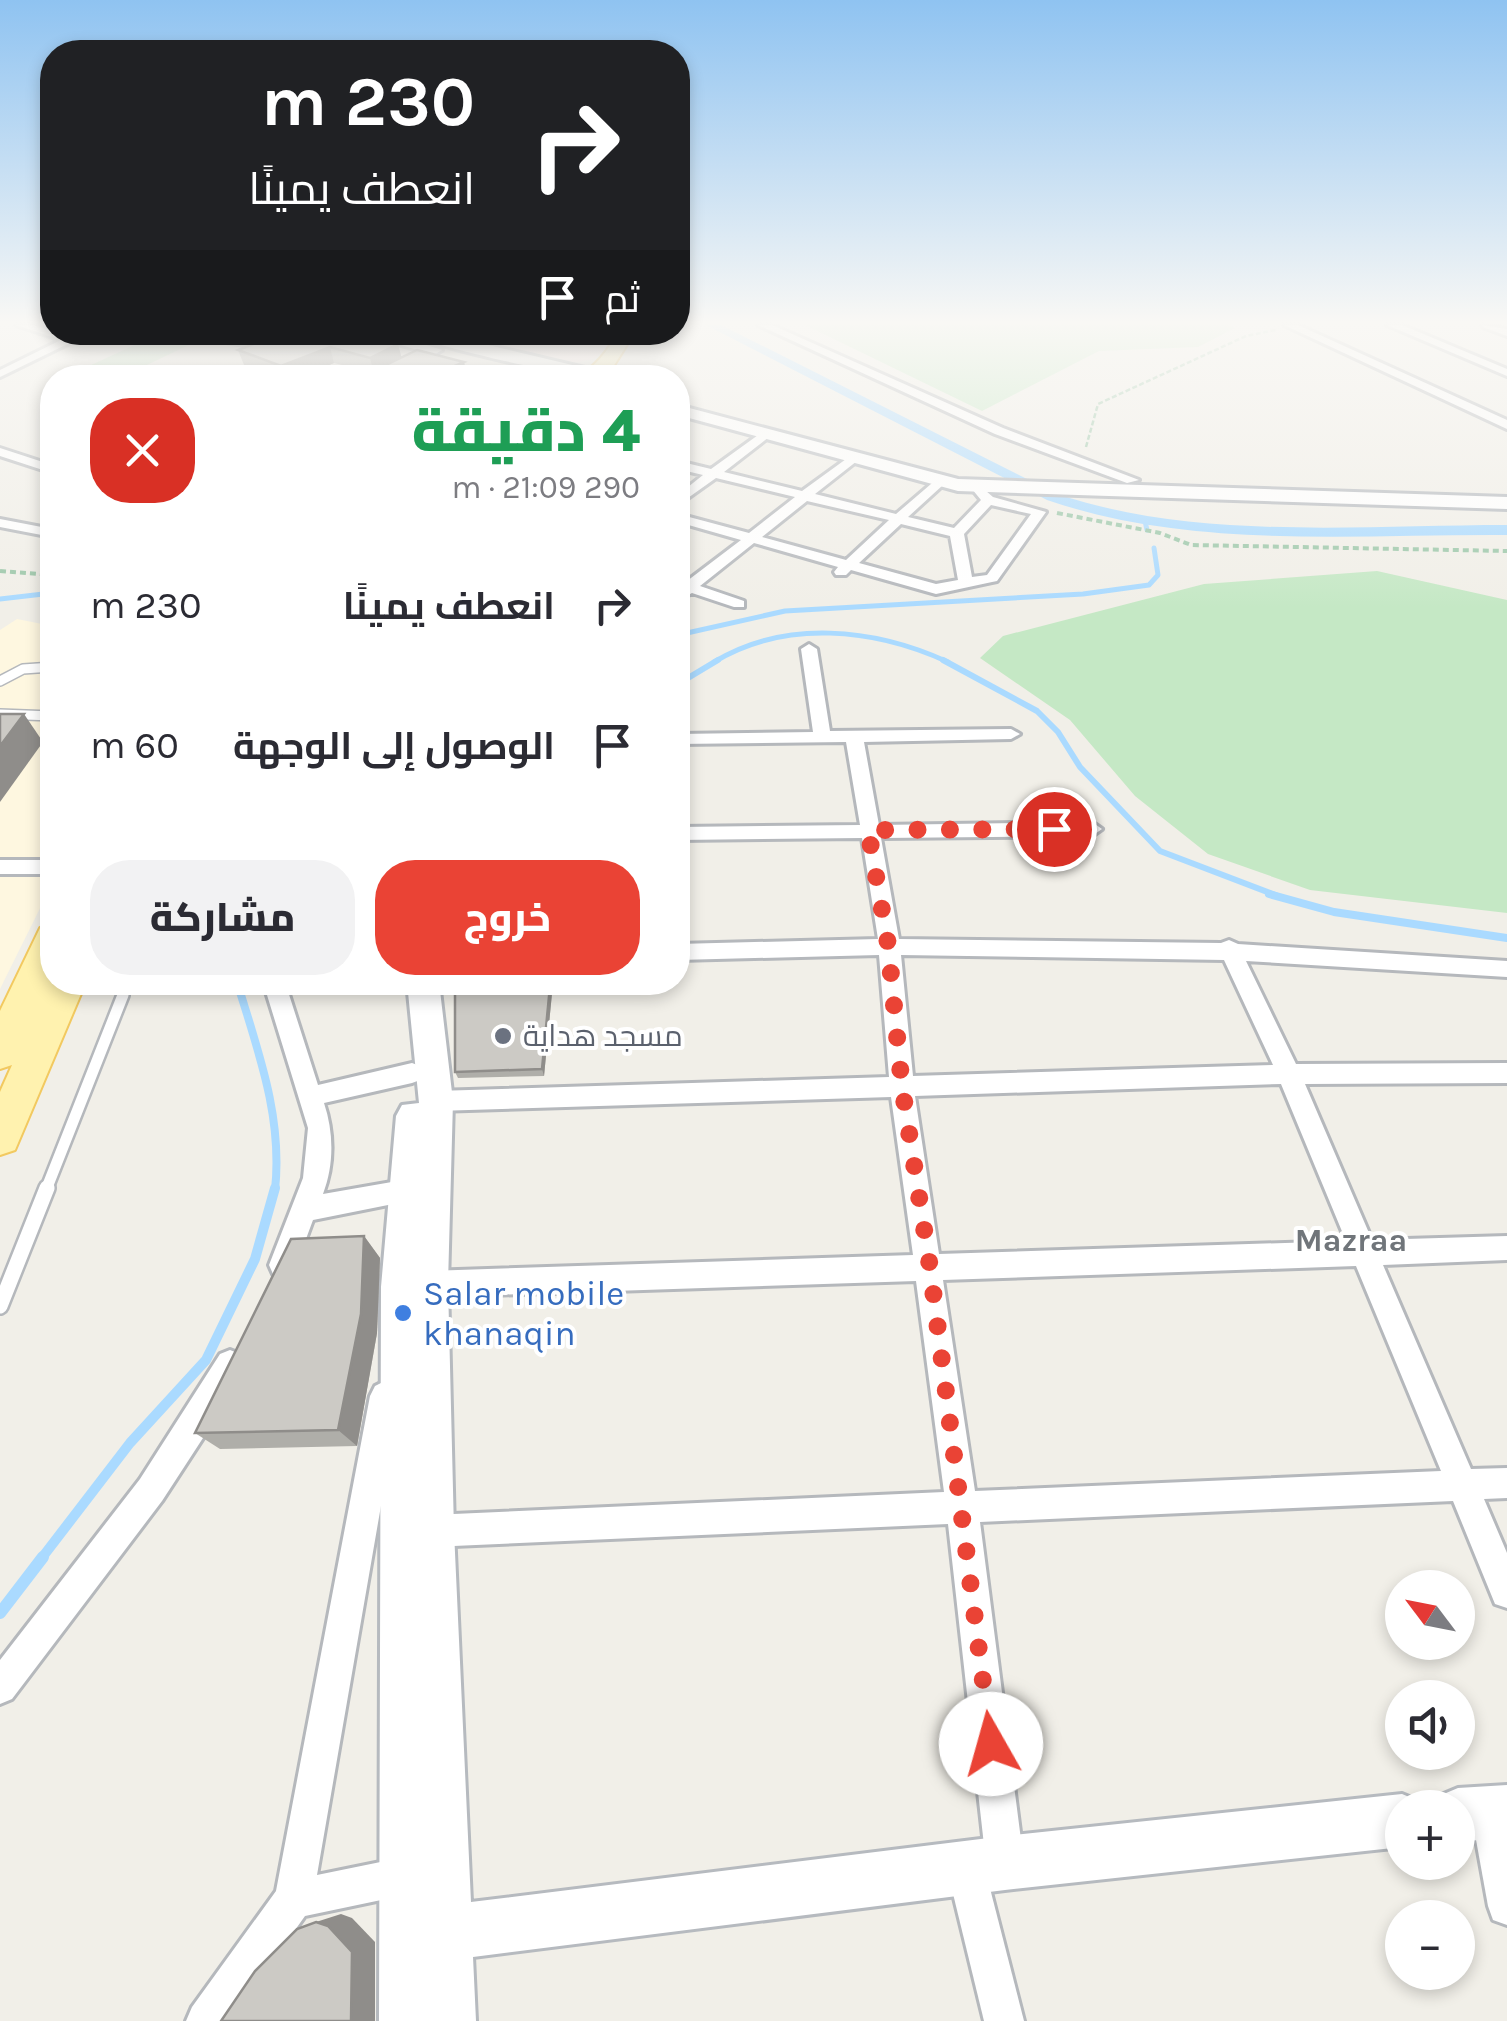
<!DOCTYPE html>
<html lang="ar">
<meta charset="utf-8">
<style>
body{margin:0;font-family:Karla,Cairo,sans-serif;background:#f2f2f3;color:#2b2b33;direction:rtl;height:100vh;display:flex;flex-direction:column;font-size:38px;white-space:nowrap}
*{box-sizing:border-box;margin:0}
p{font-size:32px;color:#7c7c81}
.icon{flex:none;width:55px;height:55px;fill:none;stroke:currentColor;stroke-width:2;stroke-linecap:round;stroke-linejoin:round}
.map{position:relative;flex:1;overflow:hidden;direction:ltr}
.sheet{position:absolute;left:40px;top:365px;width:650px;height:630px;display:flex;flex-direction:column;background:#fff;border-radius:40px;box-shadow:0 5px 15px #0003;direction:rtl}
.sheet>*{flex:none}
.banner{position:absolute;left:40px;top:40px;width:650px;height:305px;border-radius:40px;box-shadow:0 5px 15px #0003;direction:rtl;background:#202124;color:#fff;overflow:hidden}
.needle{width:65px;rotate:302deg}
.buttons{position:absolute;left:1385px;top:1570px;display:grid;gap:20px}
.buttons a{display:grid;place-items:center;width:90px;height:90px;border-radius:50%;background:#fff;box-shadow:0 5px 15px #0003;font-size:50px}
.pin{position:absolute;display:grid;place-items:center;width:85px;height:85px;color:#fff;margin:-42px;border:5px solid #fff;border-radius:50%;box-shadow:0 2px 10px #0007}
.me{position:absolute;width:110px;margin:-55px;rotate:353deg;stroke-linejoin:round;filter:drop-shadow(0 0 8px #0008)}
.turn{display:flex;align-items:center;gap:35px;height:210px;padding:0 50px;font-size:45px}
.turn .icon{width:130px;height:130px;stroke-width:2.5}
.turn b{display:block;font-size:70px;line-height:85px}
.then{display:flex;align-items:center;height:95px;padding:0 50px;background:#0003;gap:20px;font-size:38px}
.round{display:grid;place-items:center;flex:none;width:105px;height:105px;border-radius:40px;background:#f2f2f3}
.summary{display:flex;align-items:center;justify-content:space-between;height:170px;padding:0 50px}
h1{font-size:60px;font-weight:800;line-height:75px;color:#1e9e55}
.action{display:flex;gap:20px;margin-top:auto;padding:20px 50px}
.action a{flex:1;height:115px;border-radius:40px;background:#ea4335;color:#fff;font-size:40px;font-weight:800;line-height:115px;text-align:center}
.action a+a{background:#f2f2f3;color:#2b2b33}
ul{padding:0;list-style:none}
li{display:flex;align-items:center;gap:30px;height:140px;padding:0 50px}
li div{flex:1}
li b{display:block;font-size:38px}
li em{font-style:normal}
.map>svg:first-child{display:block}
</style>
<div class="map">
<svg width="1507" height="2021" viewBox="0 0 1507 2021">
<rect width="100%" height="100%" fill="#f1efe8"/>
<path fill="#fef7e0" d="M17 619 52 626V884L0 989V630Z"/>
<path fill="#fce8e6" d="M432 333H623L594 359 568 364Z"/>
<g fill="#c5e8c5">
<path d="M805 325H1228L1235 328 1198 347 1099 351 982 411Z"/>
<path d="M154 336 193 343 128 374 89 366Z"/>
<path d="M1377 571 1507 600V913L1310 890 1208 854 1135 796 1070 720 980 658 1003 636 1204 584Z"/>
</g>
<g fill="none" stroke-linecap="round" stroke-linejoin="round">
<g stroke="#aadaff" stroke-width="5">
<path d="M1145 521 1147 530"/>
<path d="M0 599 52 593"/>
<path d="M678 635 785 611 1083 594 1149 585 1158 575 1154 548"/>
<path d="M714 662C785 619 874 628 948 662"/>
</g>
<g stroke="#aadaff" stroke-width="6">
<path d="M943 660 1037 711 1058 732 1080 767 1160 851 1278 896"/>
<path d="M678 684 718 660"/>
</g>
<g stroke="#aadaff" stroke-width="8">
<path d="M1269 894 1334 912 1507 938"/>
<path d="M237 982C258 1051 283 1117 275 1190"/>
</g>
<path stroke="#aadaff" stroke-width="10" d="M41 1559 130 1443 206 1360 255 1259 275 1188"/>
<path stroke="#aadaff" stroke-width="12" d="M0 1613 43 1557"/>
<path fill="#aadaff" fill-rule="evenodd" d="M706 325H721L1057 494C1197 541 1361 525 1507 525V535C1355 534 1193 550 1047 500Z"/>
<defs>
<g id="lane-far2">
<path d="M0 681 23 669 52 667"/>
<path d="M0 714 52 716"/>
</g>
<path id="lane-far1" d="M46 1190 123 995"/>
<path id="lane" d="M0 1306 47 1188"/>
<g id="street">
<path d="M16 325H33L70 336 92 332 0 377V370L61 340Z"/>
<path d="M758 325H772L1003 428 1139 480 1127 483 995 434Z"/>
<path d="M1284 325H1298L1507 420V429Z"/>
<path d="M1387 325H1402L1507 369V376Z"/>
<path d="M1482 325 1507 329V336L1483 327Z"/>
<path d="M765 430 771 434 769 437 724 472 802 491 853 454 857 455V461L815 494 896 514 938 478 945 482 943 485 908 517 954 528 981 500 972 489 979 485 993 497 1046 512 997 581 992 582 936 594 851 570 846 575H836L834 572 838 567 754 543 700 586 744 601V607H734L692 593 678 600V580L687 581 741 540 678 522V514L749 533 795 497 716 478 678 505V495L703 475 678 469V461L711 469ZM807 501 889 520 846 560 762 537ZM991 505 1031 514 987 575 972 577 964 534ZM901 524 950 536 958 580 936 584 859 563Z"/>
<path d="M0 448 52 465V473L0 456Z"/>
<path d="M0 519 52 529V537L0 527Z"/>
<path d="M809 644 817 649 830 731 1011 729 1020 734 1011 739 864 742 879 825 1092 822 1102 829 1092 836 881 838 899 939 1221 943 1229 940 1238 944 1507 961V977L1246 961 1296 1064 1507 1063V1083L1305 1084 1372 1240 1507 1236V1260L1383 1265 1471 1469 1507 1468V1498L1484 1499 1507 1553V1608L1495 1604 1453 1501 980 1522 1024 1863 1018 1876 1005 1882 992 1876 986 1863 948 1524 431 1547 420 1542 415 1531 420 1520 431 1515 944 1492 916 1281 428 1297 418 1293 414 1284 418 1275 428 1271 913 1255 891 1097 436 1111 427 1108 424 1101 427 1094 436 1091 889 1077 879 955 678 960V944L878 939 862 838 678 840V827L860 825 846 742 678 744V734L813 732 801 649ZM901 955 1224 960 1273 1065 913 1076ZM1281 1084 1346 1241 939 1254 915 1096ZM1356 1266 1441 1471 975 1491 943 1280Z"/>
<rect x="0" y="860" width="52" height="14"/>
<path d="M263 982H285L318 1085 412 1063 420 1066 424 1073 420 1080 412 1083 324 1103C334 1133 334 1165 323 1194L409 1179 418 1183 422 1191 418 1199 313 1220 293 1274 283 1278 273 1274 269 1265 303 1178 308 1128Z"/>
<path d="M230 1350 240 1354 244 1364 216 1418 162 1501 12 1699 0 1704V1660L140 1479 220 1354Z"/>
<path d="M385 1381 395 1386 400 1396 317 1875 405 1857 418 1863 424 1876 418 1889 405 1895 305 1916 230 2021H186L192 2007 276 1891 370 1396 375 1386Z"/>
<path d="M1489 1794 1502 1799 1507 1811V1925L1493 1920 1488 1906 1471 1812 1476 1799Z"/>
<path d="M966 1850 979 1856 985 1869 1024 2021H984L947 1869 953 1856Z"/>
</g>
<g id="secondary">
<path d="M358 332H385L442 350 434 355Z"/>
<path d="M405 332H433L606 373C591 384 425 345 405 332Z"/>
<path d="M678 405 958 479 1507 497V509L958 491 678 415Z"/>
<path d="M407 982H439L453 1101 448 1284 454 1531 471 1902 1005 1836 1402 1794 1421 1802 1423 1808H1402V1847L1005 1890 473 1957 476 2021H379L381 1287 396 1116 402 1105 419 1103Z"/>
<path d="M1507 1785V1839L1458 1841V1808H1435L1439 1796 1458 1788Z"/>
</g>
<g id="primary">
<path d="M618 332H635L613 367 653 378H577C595 366 607 353 618 332Z"/>
<path d="M52 924V982H86L15 1150 0 1155V1092L12 1065 0 1069V1011L40 928Z"/>
</g>
</defs>
<use href="#lane-far2" stroke="#b5b8bc" stroke-width="12"/>
<use href="#lane-far1" stroke="#b5b8bc" stroke-width="16"/>
<use href="#lane" stroke="#b5b8bc" stroke-width="20"/>
<use href="#street" stroke="#b5b8bc" stroke-width="6"/>
<use href="#secondary" stroke="#b6babf" stroke-width="6"/>
<use href="#primary" stroke="#f2c960" stroke-width="4"/>
<path stroke="#9cc7a9" stroke-width="2.5" stroke-dasharray="5 2.5" stroke-linecap="butt" d="M1086 447 1098 404 1246 336 1276 330"/>
<g stroke="#9cc7a9" stroke-width="4" stroke-dasharray="6 4" stroke-linecap="butt">
<path d="M1057 513 1160 533 1191 545 1507 551"/>
<path d="M0 571 52 575"/>
</g>
<use href="#lane-far2" stroke="#fff" stroke-width="9"/>
<use href="#lane-far1" stroke="#fff" stroke-width="11"/>
<use href="#lane" stroke="#fff" stroke-width="15"/>
<use href="#street" fill="#fff" fill-rule="evenodd"/>
<use href="#secondary" fill="#fff" fill-rule="evenodd"/>
<use href="#primary" fill="#fff2af" fill-rule="evenodd"/>
</g>
<g fill="#afaea9">
<path d="M174 332H355L402 357 464 362 467 378H387L385 368 374 373 334 363 296 378H275L244 365 238 350 244 348 176 337Z"/>
<path d="M552 993 544 1076 458 1078 455 1072Z"/>
<path d="M364 1236 380 1258 377 1333 357 1446 220 1449 195 1433Z"/>
</g>
<g fill="#8f8d8a">
<path d="M398 344 402 359 384 366 385 368 374 373 370 358Z"/>
<path d="M330 347 334 363 296 378H285L281 366Z"/>
<path d="M464 362 467 378H422L421 376Z"/>
<path d="M24 714 43 742 0 802V746Z"/>
<path d="M550 986 552 993 544 1076 542 1069Z"/>
<path d="M364 1236 380 1258 377 1333 357 1446 338 1430Z"/>
<path d="M341 1914 352 1918 375 1942V2021H351L316 1922Z"/>
</g>
<g fill="#cccac5" stroke="#8f8d8a" stroke-width="2.5">
<path d="M240 332H355L398 344 370 358 330 347 281 366 238 350 254 344 246 342 261 336Z"/>
<path d="M417 350 464 362 434 375 421 376 384 366Z"/>
<path d="M0 714H24L0 746Z"/>
<path d="M550 986 542 1069 455 1072V990Z"/>
<path d="M364 1236 361 1314 338 1430 195 1433 291 1239Z"/>
<path d="M316 1922 328 1926 352 1952 351 2021H221L255 1971 297 1929Z"/>
</g>
<linearGradient id="sky" x2="0" y2="1"><stop stop-color="#8fc3f1"/><stop offset="0.53" stop-color="#f9f8f5"/><stop offset="1" stop-color="#f9f8f5" stop-opacity="0"/></linearGradient>
<rect width="1507" height="608" fill="url(#sky)"/>
<g fill="none" stroke-linecap="round" stroke-linejoin="round">
<path stroke="#ea4335" stroke-width="18" stroke-dasharray="0 32.4" d="M991 1744 930 1267 902 1087 888 944 868 830 1054 829"/>
</g>
<circle fill="#6b7280" stroke="#fff" stroke-width="4" cx="503" cy="1036" r="10"/>
<circle fill="#3f7fe0" stroke="#fff" stroke-width="4" cx="403" cy="1313" r="10"/>
<g text-anchor="middle" stroke-width="8" stroke-linejoin="round" paint-order="stroke">
<g font-size="30" fill="#5b616d" stroke="#fff" text-anchor="start">
<text x="523" y="1046">مسجد هداية</text>
</g>
<g font-size="32" font-weight="bold" fill="#70757a" stroke="#fff">
<text x="1351" y="1251">Mazraa</text>
</g>
<g font-size="35" fill="#366cbe" stroke="#fff" text-anchor="start">
<text x="423" y="1305">Salar mobile<tspan x="423" dy="40">khanaqin</tspan></text>
</g>
</g>
</svg>
<div class="buttons">
<a><svg class="needle" viewBox="-14 -14 28 28"><path d="M0-13l5 13h-10z" fill="#e53935"/><path d="M0 13l5-13h-10z" fill="#7c7c81"/></svg></a>
<a><svg class="icon" aria-label="sound" viewBox="0 0 24 24"><path d="M4 9h4l5-4v14l-5-4H4zM17 9q2 3 0 6"/></svg></a>
<a>+</a>
<a>−</a>
</div>
<div class="pin" style="left:1054px;top:829px;background:#d93025"><svg class="icon" aria-label="arrive" viewBox="0 0 24 24"><path d="M6 21V4h12l-3 4 3 4H6"/></svg></div>
<svg class="me" style="left:991px;top:1744px" viewBox="-20 -20 40 40"><circle r="19" fill="#fff"/><path d="M0-13L10 11 0 6-10 11z" fill="#ea4335"/></svg>
<div class="banner">
<div class="turn"><svg class="icon" aria-label="right" viewBox="0 0 24 24"><path d="M7 20v-9h11M14 6l5 5-5 5"/></svg><div><b>230 m</b>انعطف يمينًا</div></div>
<div class="then">ثم<svg class="icon" aria-label="arrive" viewBox="0 0 24 24"><path d="M6 21V4h12l-3 4 3 4H6"/></svg></div>
</div>
<section class="sheet">
<div class="summary"><div><h1>4 دقيقة</h1><p>290 m · 21:09</p></div><a class="round" style="background:#d93025;color:#fff"><svg class="icon" aria-label="close" viewBox="0 0 24 24"><path d="M6 6l12 12M18 6L6 18"/></svg></a></div>
<ul>
<li><svg class="icon" aria-label="right" viewBox="0 0 24 24"><path d="M7 20v-9h11M14 6l5 5-5 5"/></svg><div><b>انعطف يمينًا</b></div><em>230 m</em></li>
<li><svg class="icon" aria-label="arrive" viewBox="0 0 24 24"><path d="M6 21V4h12l-3 4 3 4H6"/></svg><div><b>الوصول إلى الوجهة</b></div><em>60 m</em></li>
</ul>
<div class="action"><a>خروج</a><a>مشاركة</a></div>
</section>
</div>
